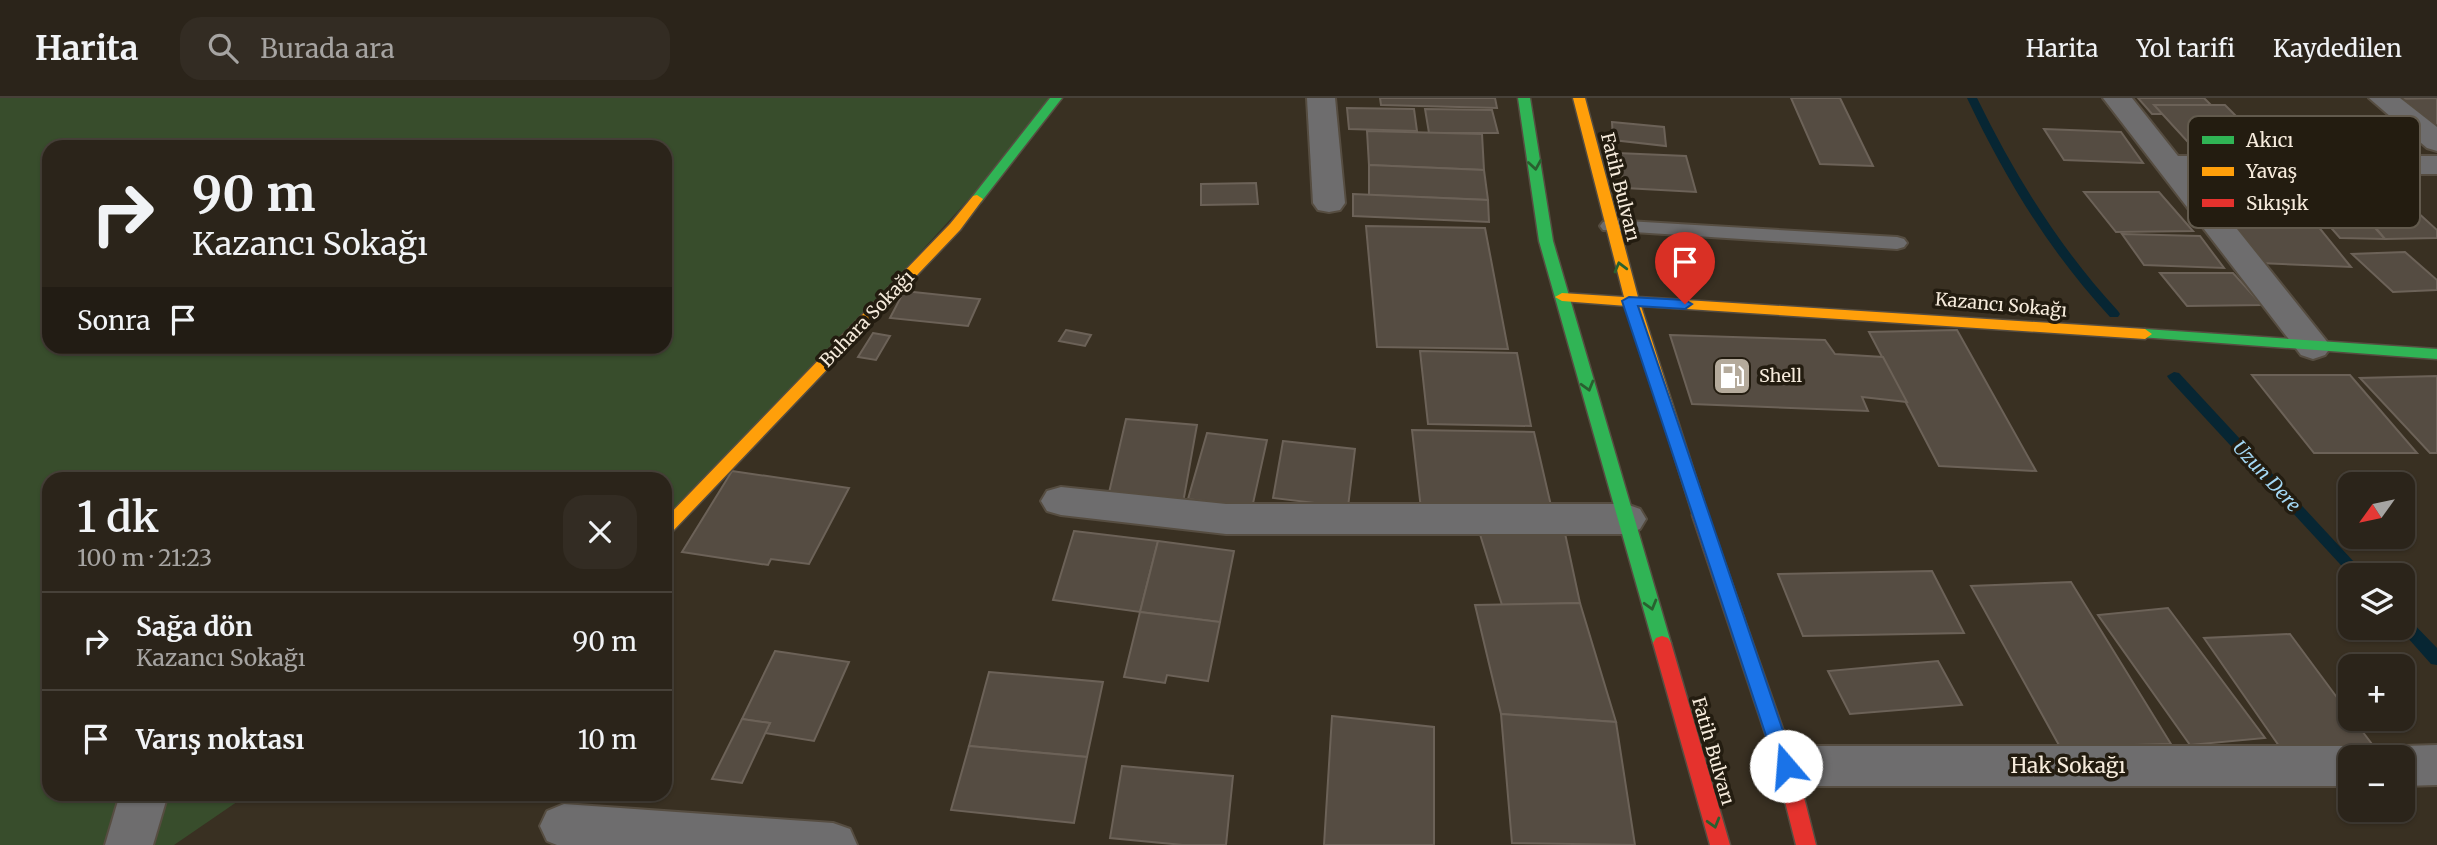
<!DOCTYPE html>
<html lang="tr">
<meta charset="utf-8">
<style>
body{margin:0;font-family:Merriweather,serif;background:#332c23;color:#f1f3f6;height:100vh;display:flex;flex-direction:column;font-size:26px;white-space:nowrap}
*{box-sizing:border-box;margin:0}
p{font-size:23px;color:#a6a4a2}
.icon{flex:none;width:38px;height:38px;fill:none;stroke:currentColor;stroke-width:2;stroke-linecap:round;stroke-linejoin:round}
.map{position:relative;flex:1;overflow:hidden}
.sheet{position:absolute;left:42px;top:374px;width:630px;height:329px;display:flex;flex-direction:column;background:#2b241a;border-radius:21px;box-shadow:0 2px 5px #0004,0 0 0 2px #474139}
.sheet>*{flex:none}
.top-card{position:absolute;left:42px;top:42px;width:630px;height:214px;border-radius:21px;box-shadow:0 2px 5px #0004,0 0 0 2px #474139;background:#2b241a;color:#f1f3f6;overflow:hidden}
.needle{width:46px;rotate:237deg}
.fabs{position:absolute;left:2338px;top:374px;display:grid;gap:14px}
.fabs a{display:grid;place-items:center;width:77px;height:77px;border-radius:14px;background:#2b241a;box-shadow:0 2px 5px #0004,0 0 0 2px #474139;font-size:35px}
.pin{position:absolute;display:grid;place-items:center;width:60px;height:60px;color:#fff;margin:-72px -30px;border-radius:50% 50% 50% 0;rotate:-45deg;box-shadow:0 0 7px #0007}
.pin .icon{rotate:45deg}
.me{position:absolute;width:77px;margin:-38px;rotate:342deg;stroke-linejoin:round;filter:drop-shadow(0 0 5px #0008)}
.turn{display:flex;align-items:center;gap:24px;height:147px;padding:0 35px;font-size:32px}
.turn .icon{width:91px;height:91px;stroke-width:2.5}
.turn b{display:block;font-size:49px;line-height:60px}
.then{display:flex;align-items:center;height:66px;padding:0 35px;background:#0003;gap:14px;font-size:26px}
.round{display:grid;place-items:center;flex:none;width:74px;height:74px;border-radius:21px;background:#332c23}
.summary{display:flex;align-items:center;justify-content:space-between;height:119px;padding:0 35px}
h1{font-size:42px;font-weight:600;line-height:52px}
ul{padding:0;list-style:none}
li{display:flex;align-items:center;gap:21px;height:98px;padding:0 35px;border-top:2px solid #474139}
li div{flex:1}
li b{display:block;font-size:26px}
li em{font-style:normal}
header{display:flex;align-items:center;gap:42px;box-sizing:border-box;height:98px;padding:0 35px;background:#2b241a;border-bottom:2px solid #474139}
header strong{font-size:33px}
nav{display:flex;gap:38px;margin-inline-start:auto;font-size:24px}
.search{width:490px;height:63px;background:#332c23;display:flex;align-items:center;gap:18px;box-sizing:border-box;padding:0 24px;border-radius:21px;color:#a6a4a2;font-size:26px}
.map>svg:first-child{display:block}
</style>
<header>
<strong>Harita</strong>
<div class="search"><svg class="icon" aria-label="search" viewBox="0 0 24 24"><circle cx="10" cy="10" r="6"/><path d="M15 15l6 6"/></svg>Burada ara</div>
<nav><a>Harita</a><a>Yol tarifi</a><a>Kaydedilen</a></nav>
</header>
<div class="map">
<svg width="2437" height="747" viewBox="0 0 2437 747">
<rect width="100%" height="100%" fill="#393022"/>
<path fill="#384d2c" fill-rule="evenodd" d="M0 0H1061L665 434V382H49V696L247 697 174 747H0ZM49 49H665V248H49Z"/>
<g fill="none" stroke-linecap="round" stroke-linejoin="round">
<g fill="#072633" fill-rule="evenodd">
<path d="M1967 0H1977C2015 78 2059 149 2118 213L2120 216 2118 219H2110C2049 153 2005 80 1967 0Z"/>
<path d="M2174 274 2179 275 2367 478H2351L2169 281 2167 278Z"/>
<path d="M2403 518 2408 520 2437 550V567L2431 566 2399 530H2403Z"/>
</g>
</g>
<g fill="#554c42" stroke="#6c6258" stroke-width="2">
<path d="M1380 0H1495L1497 10 1381 7Z"/>
<path d="M1791 0H1840L1873 68 1820 66Z"/>
<path d="M2138 0H2204L2220 16H2152Z"/>
<path d="M2437 0V33L2391 1Z"/>
<path d="M2154 7H2225L2272 54 2198 55Z"/>
<path d="M1347 10 1414 11 1417 33 1349 31Z"/>
<path d="M1425 11 1492 12 1498 35H1429Z"/>
<path d="M1612 24 1664 29 1666 48 1613 42Z"/>
<path d="M2044 31 2121 34 2143 65 2064 62Z"/>
<path d="M1367 33 1482 36 1484 72 1369 67Z"/>
<path d="M1617 55 1686 58 1696 94 1625 90Z"/>
<path d="M1369 67 1484 72 1488 102 1369 97Z"/>
<path d="M1256 85 1258 106 1201 107V86Z"/>
<path d="M2297 91 2341 92 2385 141 2340 140Z"/>
<path d="M2392 91 2437 132V140L2385 141 2346 94Z"/>
<path d="M2205 92 2292 96 2351 169 2259 165Z"/>
<path d="M2084 94H2159L2193 133 2116 134Z"/>
<path d="M1353 96 1488 102 1489 124 1353 118Z"/>
<path d="M1366 128 1485 130 1508 251 1377 249Z"/>
<path d="M2122 136 2200 138 2224 170 2144 167Z"/>
<path d="M2405 154 2437 182V192L2393 194 2352 156Z"/>
<path d="M2160 175H2233L2262 207 2187 208Z"/>
<path d="M904 193 980 201 968 228 890 220Z"/>
<path d="M1066 232 1091 237 1085 248 1059 243Z"/>
<path d="M1957 232 2036 373 1939 368 1869 234Z"/>
<path d="M873 235 890 238 876 262 858 259Z"/>
<path d="M1670 237 1825 242 1835 256 1883 259 1907 304 1862 299 1868 313 1692 306Z"/>
<path d="M1420 253 1517 255 1531 328 1428 326Z"/>
<path d="M2252 277H2350L2417 355H2314Z"/>
<path d="M2437 278V355H2430L2360 280Z"/>
<path d="M1126 321 1197 327 1183 405 1108 399Z"/>
<path d="M1412 332 1534 334 1552 412 1421 411Z"/>
<path d="M1207 335 1267 342 1252 410 1188 401Z"/>
<path d="M1283 343 1355 351 1348 409 1273 400Z"/>
<path d="M732 373 849 390 809 466 771 461 768 467 682 454Z"/>
<path d="M1563 426 1580 505 1502 507 1478 430Z"/>
<path d="M1074 433 1158 443 1140 514 1053 502Z"/>
<path d="M1158 443 1234 453 1220 524 1140 514Z"/>
<path d="M1932 473 1964 535 1803 538 1778 476Z"/>
<path d="M2071 484 2171 646 2060 649 1971 488Z"/>
<path d="M1580 505 1616 624 1501 616 1475 507Z"/>
<path d="M2168 510 2265 640 2190 647 2098 517Z"/>
<path d="M1140 514 1220 524 1208 583 1167 577 1165 585 1124 579Z"/>
<path d="M2290 536 2350 617V621H2353L2378 654 2286 658 2204 540Z"/>
<path d="M775 553 849 564 814 643 765 635 770 625 742 621Z"/>
<path d="M1938 563 1962 607 1850 616 1828 573Z"/>
<path d="M989 574 1103 584 1087 659 969 648Z"/>
<path d="M1501 616 1616 624 1635 747 1512 745Z"/>
<path d="M1332 618 1434 629V747H1324Z"/>
<path d="M742 621 770 625 742 685 712 681Z"/>
<path d="M969 648 1087 659 1074 725 951 712Z"/>
<path d="M1122 668 1233 678 1226 747H1183L1110 740Z"/>
</g>
<g fill="none" stroke-linecap="round" stroke-linejoin="round">
<defs>
<path id="lane" d="M1610 122 1897 139 1904 141 1907 145 1904 149 1897 151 1603 132 1600 128 1603 124Z"/>
<g id="street">
<path d="M1307 0H1335L1345 105 1340 112 1329 114 1318 112 1313 105Z"/>
<path d="M2103 0H2132L2178 58H2437V76H2193L2325 241 2331 249 2325 257 2313 261 2301 257Z"/>
<path d="M2369 0H2400L2437 29V53L2427 50Z"/>
<path d="M1061 389 1226 406H1626L1640 411 1646 421 1640 431 1626 436H1226L1061 417 1047 413 1041 403 1047 393Z"/>
<path d="M2437 647V687L2403 688V660H2384L2387 654 2403 648Z"/>
<path d="M1786 648H2350L2366 654 2369 660H2350V688H1786L1770 682 1763 668 1770 654Z"/>
<path d="M120 696H168L153 747H105Z"/>
<path d="M564 706 833 725 850 731 857 747H557L547 743 540 728 547 713Z"/>
</g>
<g id="fast">
<path d="M1050 0H1062L981 104H973V98Z"/>
<path d="M1518 0H1530L1553 143 1671 545 1668 550 1662 552 1656 550 1653 545 1539 143Z"/>
<path d="M2145 231 2437 251V261L2140 239 2138 236 2140 233Z"/>
</g>
<g id="slow">
<path d="M1573 0H1585L1638 199 2145 231 2152 236 2145 241 1641 208 1708 417 1706 421H1694L1627 208 1562 203 1555 199 1562 195 1624 199Z"/>
<path d="M977 97 983 101 960 132 671 435 665 437V421L950 126 973 98Z"/>
</g>
<g id="jam">
<path d="M1700 411 1706 413 1708 417 1796 668 1816 747H1796L1776 668 1692 417 1694 413Z"/>
<path d="M1662 538 1668 540 1671 545 1730 747H1710L1653 545 1656 540Z"/>
</g>
</defs>
<use href="#lane" stroke="#564d41" stroke-width="4"/>
<use href="#street" stroke="#564d41" stroke-width="4"/>
<use href="#fast" stroke="#564d41" stroke-width="3"/>
<use href="#slow" stroke="#564d41" stroke-width="3"/>
<use href="#jam" stroke="#564d41" stroke-width="3"/>
<use href="#lane" fill="#6e6d6e" fill-rule="evenodd"/>
<use href="#street" fill="#6e6d6e" fill-rule="evenodd"/>
<use href="#fast" fill="#30b455" fill-rule="evenodd"/>
<use href="#slow" fill="#ff9f0a" fill-rule="evenodd"/>
<use href="#jam" fill="#e5322d" fill-rule="evenodd"/>
</g>
<defs><path id="oneway-chevron" d="M-2-3.5L2.5 0L-2 3.5" fill="none" stroke-width="1.6" stroke-linecap="round" stroke-linejoin="round" transform="scale(1.75)"/></defs>
<g stroke="#29602f">
<use href="#oneway-chevron" transform="translate(1535 67) rotate(81)"/>
<use href="#oneway-chevron" transform="translate(1620 169) rotate(-105)"/>
<use href="#oneway-chevron" transform="translate(1588 288) rotate(74)"/>
<use href="#oneway-chevron" transform="translate(1651 507) rotate(74)"/>
<use href="#oneway-chevron" transform="translate(1714 725) rotate(74)"/>
</g>
<path fill="#1a73e8" stroke="#114b97" stroke-width="2" d="M1629 199 1685 202 1692 206 1685 211 1638 208 1795 668 1793 674 1786 677 1779 674 1776 668 1622 203Z"/>
<defs>
<symbol id="fuel-square" viewBox="-11 -11 22 22"><rect x="-9" y="-9" width="18" height="18" rx="4" fill="#b4aa9b" stroke="#231c10"/><path d="M-5.5-6h7V0h2V4h1.3V-2.5L3-4.5l.8-.8L6-3V5H2.5V1h-1V6h-7ZM-4.2-4.7v3.2H.2V-4.7Z" fill="#fff"/></symbol>
</defs>
<g fill-rule="evenodd">
<use href="#fuel-square" x="1710" y="256" width="44" height="44"/>
</g>
<g text-anchor="middle" stroke-width="7" stroke-linejoin="round" paint-order="stroke">
<g font-size="18" fill="#f6ebdc" stroke="#231c10">
<text transform="translate(1620 89) rotate(76)" y="6">Fatih Bulvarı</text>
<text transform="translate(2001 207) rotate(5)" y="6">Kazancı Sokağı</text>
<text transform="translate(867 221) rotate(-46)" y="6">Buhara Sokağı</text>
<text transform="translate(1713 653) rotate(74)" y="6">Fatih Bulvarı</text>
</g>
<g font-size="18" fill="#f6ebdc" stroke="#231c10" text-anchor="start">
<text x="1759" y="284">Shell</text>
</g>
<g font-size="19" font-style="italic" fill="#a4d8f5" stroke="#231c10">
<text transform="translate(2267 378) rotate(47)" y="7">Uzun Dere</text>
</g>
<g font-size="21" fill="#f6ebdc" stroke="#231c10">
<text x="2068" y="675">Hak Sokağı</text>
</g>
</g>
<rect x="2188" y="18" width="232" height="112" rx="10" fill="#231c10" stroke="#625a4d" stroke-width="2"/>
<rect x="2202" y="38" width="32" height="8" fill="#30b455"/>
<rect x="2202" y="69" width="32" height="9" fill="#ff9f0a"/>
<rect x="2202" y="101" width="32" height="8" fill="#e5322d"/>
<g font-size="19" fill="#f6ebdc">
<text x="2246" y="49">Akıcı</text>
<text x="2246" y="80">Yavaş</text>
<text x="2246" y="112">Sıkışık</text>
</g>
</svg>
<div class="fabs">
<a><svg class="needle" viewBox="-14 -14 28 28"><path d="M0-13l5 13h-10z" fill="#e53935"/><path d="M0 13l5-13h-10z" fill="#a6a4a2"/></svg></a>
<a><svg class="icon" aria-label="layers" viewBox="0 0 24 24"><path d="M12 4l9 5-9 5-9-5zM3 14l9 5 9-5"/></svg></a>
<a>+</a>
<a>−</a>
</div>
<div class="pin" style="left:1685px;top:206px;background:#d93025"><svg class="icon" aria-label="arrive" viewBox="0 0 24 24"><path d="M6 21V4h12l-3 4 3 4H6"/></svg></div>
<svg class="me" style="left:1786px;top:668px" viewBox="-20 -20 40 40"><circle r="19" fill="#fff"/><path d="M0-13L10 11 0 6-10 11z" fill="#1a73e8"/></svg>
<div class="top-card">
<div class="turn"><svg class="icon" aria-label="right" viewBox="0 0 24 24"><path d="M7 20v-9h11M14 6l5 5-5 5"/></svg><div><b>90 m</b>Kazancı Sokağı</div></div>
<div class="then">Sonra<svg class="icon" aria-label="arrive" viewBox="0 0 24 24"><path d="M6 21V4h12l-3 4 3 4H6"/></svg></div>
</div>
<section class="sheet">
<div class="summary"><div><h1>1 dk</h1><p>100 m · 21:23</p></div><a class="round"><svg class="icon" aria-label="close" viewBox="0 0 24 24"><path d="M6 6l12 12M18 6L6 18"/></svg></a></div>
<ul>
<li><svg class="icon" aria-label="right" viewBox="0 0 24 24"><path d="M7 20v-9h11M14 6l5 5-5 5"/></svg><div><b>Sağa dön</b><p>Kazancı Sokağı</p></div><em>90 m</em></li>
<li><svg class="icon" aria-label="arrive" viewBox="0 0 24 24"><path d="M6 21V4h12l-3 4 3 4H6"/></svg><div><b>Varış noktası</b></div><em>10 m</em></li>
</ul>
</section>
</div>
